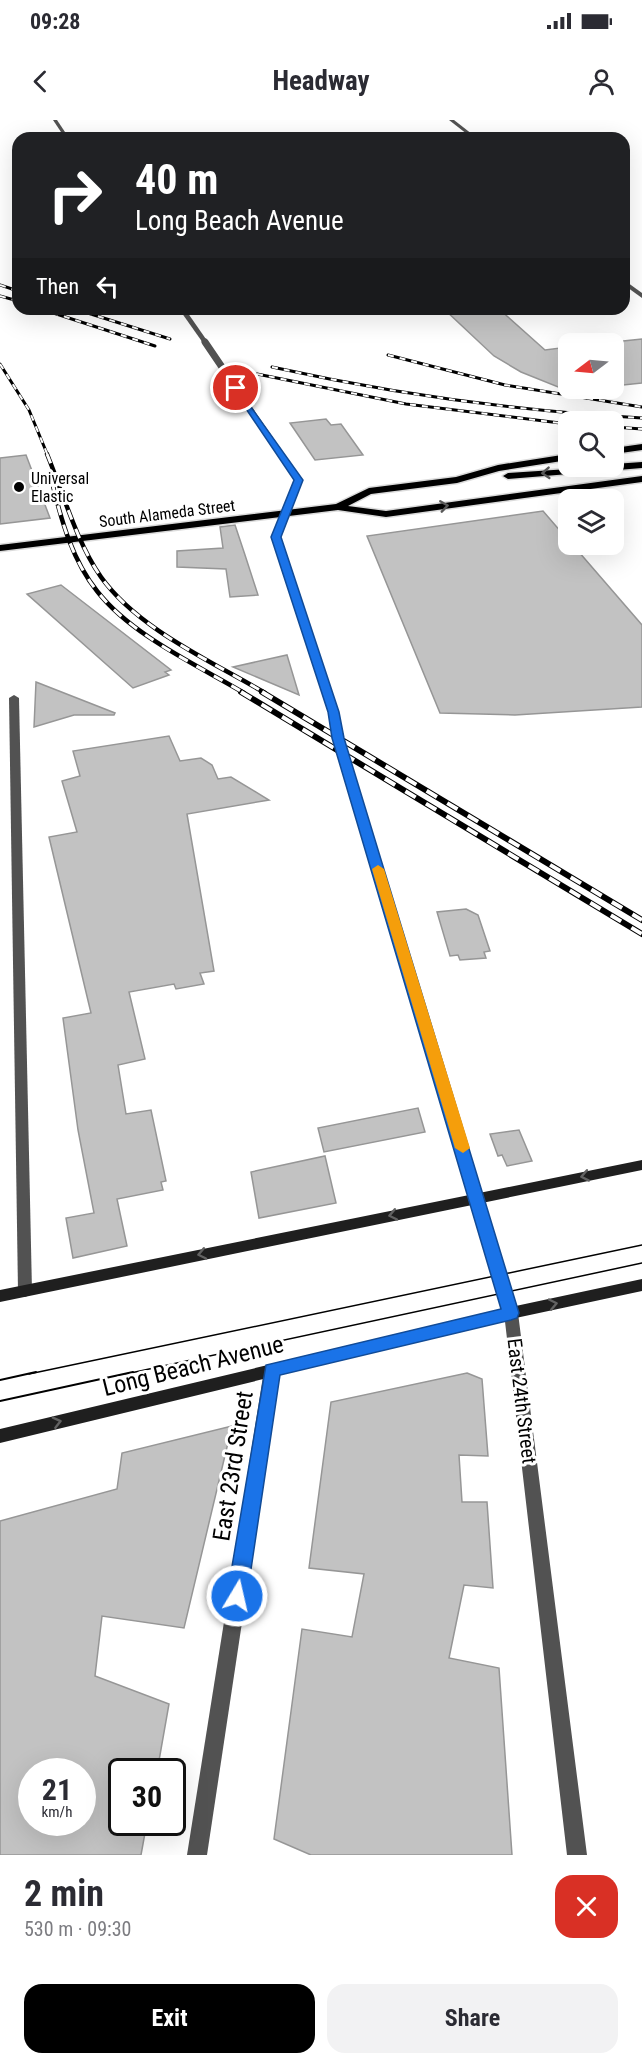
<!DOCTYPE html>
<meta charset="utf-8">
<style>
body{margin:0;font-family:"Roboto Condensed",sans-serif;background:#f2f2f3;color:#2b2b33;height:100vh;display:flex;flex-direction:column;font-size:22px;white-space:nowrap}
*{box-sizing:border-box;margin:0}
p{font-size:20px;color:#7c7c81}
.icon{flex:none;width:33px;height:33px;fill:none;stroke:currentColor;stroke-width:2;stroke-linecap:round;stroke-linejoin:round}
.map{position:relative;height:1735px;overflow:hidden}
.side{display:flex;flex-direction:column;background:#fff;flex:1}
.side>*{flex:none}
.banner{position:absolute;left:12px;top:12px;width:618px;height:183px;border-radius:18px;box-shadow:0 6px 24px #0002;background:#202124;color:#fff;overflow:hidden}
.needle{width:39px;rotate:254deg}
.buttons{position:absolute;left:558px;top:213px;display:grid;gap:12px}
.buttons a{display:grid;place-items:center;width:66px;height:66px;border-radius:12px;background:#fff;box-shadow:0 6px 24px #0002;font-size:30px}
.speed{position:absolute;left:18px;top:1638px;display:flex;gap:12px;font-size:30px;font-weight:700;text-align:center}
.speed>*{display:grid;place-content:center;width:78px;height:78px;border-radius:50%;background:#fff;box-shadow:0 6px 24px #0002;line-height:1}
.speed small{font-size:15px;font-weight:400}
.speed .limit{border:3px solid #111;border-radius:9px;background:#fff;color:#111}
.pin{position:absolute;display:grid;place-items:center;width:51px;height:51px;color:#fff;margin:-26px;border:3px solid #fff;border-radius:50%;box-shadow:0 2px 6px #0007}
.me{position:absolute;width:66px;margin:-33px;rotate:9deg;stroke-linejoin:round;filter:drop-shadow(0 0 4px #0008)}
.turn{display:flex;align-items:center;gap:21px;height:126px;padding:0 24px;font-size:27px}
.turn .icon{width:78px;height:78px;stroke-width:2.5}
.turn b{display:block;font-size:42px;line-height:51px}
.then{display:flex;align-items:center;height:57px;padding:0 24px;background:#0003;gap:12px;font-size:22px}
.round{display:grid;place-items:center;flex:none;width:63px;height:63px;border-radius:18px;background:#f2f2f3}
.head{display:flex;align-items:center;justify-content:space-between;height:102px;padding:0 24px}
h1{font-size:36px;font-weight:700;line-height:45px}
.button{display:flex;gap:12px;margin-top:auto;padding:12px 24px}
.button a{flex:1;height:69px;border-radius:18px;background:#000;color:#fff;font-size:24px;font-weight:700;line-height:69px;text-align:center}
.button a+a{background:#f2f2f3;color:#2b2b33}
.status{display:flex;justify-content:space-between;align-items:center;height:42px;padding:0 30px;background:#fff;direction:ltr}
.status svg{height:16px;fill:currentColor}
header{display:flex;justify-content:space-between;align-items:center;height:78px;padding:0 24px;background:#fff;font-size:27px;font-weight:700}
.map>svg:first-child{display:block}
</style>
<div class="status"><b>09:28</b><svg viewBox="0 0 49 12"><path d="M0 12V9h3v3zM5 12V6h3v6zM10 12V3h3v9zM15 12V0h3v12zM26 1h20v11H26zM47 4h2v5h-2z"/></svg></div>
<header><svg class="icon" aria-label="back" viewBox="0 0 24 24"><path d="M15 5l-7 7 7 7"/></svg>Headway<svg class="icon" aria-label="person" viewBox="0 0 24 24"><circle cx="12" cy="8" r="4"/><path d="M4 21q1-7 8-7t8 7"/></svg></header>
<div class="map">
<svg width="642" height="1735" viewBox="0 0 642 1735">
<rect width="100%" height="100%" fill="#fff"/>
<g fill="#c2c2c2" stroke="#969696" stroke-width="1.5" fill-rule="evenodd">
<path d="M444 189H499L545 230 568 227V271L521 252 494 236Z"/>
<path d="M642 219V263L614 266V222Z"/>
<path d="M326 299 331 305 341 304 363 335 315 340 290 303Z"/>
<path d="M26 335 50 398 0 404V338Z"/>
<path d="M543 391 568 420V424H572L642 505V587L515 595 440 593 367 416Z"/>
<path d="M235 405 245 435 258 475 230 477 226 449 177 447V431L223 428 220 407Z"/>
<path d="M61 465 171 550 165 552 169 555 133 568 27 474Z"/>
<path d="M287 535 299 575 233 547Z"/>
<path d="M36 562 115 593 114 595H74L34 607Z"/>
<path d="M169 616 180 641 201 638 212 645 218 659 231 657 269 680 187 694 214 851 200 853 204 864 176 869 174 864 129 872 145 939 118 945 126 994 151 990 166 1061 161 1062 163 1070 117 1079 127 1126 73 1138 66 1098 94 1093 78 1010 63 898 91 893 49 717 77 712 62 661 80 656 73 631Z"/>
<path d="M466 789 478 795 490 831 484 832 486 838 460 840 458 835 450 836 437 792Z"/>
<path d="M418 988 425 1012 324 1032 318 1008Z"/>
<path d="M519 1010 532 1041 507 1046 502 1035 498 1036 490 1014Z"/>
<path d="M325 1036 336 1083 259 1098 251 1052Z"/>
<path d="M467 1253 482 1259 488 1336 459 1335 462 1382H487L493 1468 464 1465 449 1538 499 1548 512 1735H311L274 1719 302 1509 352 1517 364 1454 309 1448 331 1282Z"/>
<path d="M232 1306 184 1508 102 1496 95 1556 169 1584 157 1652H122V1702H147L141 1735H0V1401L117 1369 122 1333ZM32 1652H82V1702H32Z"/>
</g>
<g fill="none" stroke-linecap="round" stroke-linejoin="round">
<defs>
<g id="primary">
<path d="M642 324V330L614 334V328Z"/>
<path d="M568 334V340L499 351 457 363 371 374 348 386 386 391 642 356V362L386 397 338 390 0 431V425L336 384 369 368 456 357 498 345Z"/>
<path d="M642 342V348L508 359 503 356 508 353 614 346V344Z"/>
</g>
</defs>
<use href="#primary" stroke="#dbdbdb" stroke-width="3"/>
<g fill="#525252" fill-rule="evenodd">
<path d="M449 0H454L477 18H472Z"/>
<path d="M624 160 642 173V178L624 165Z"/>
<path d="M283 391 290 393 280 417 338 592 343 618 518 1193 587 1735H567L504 1193 333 618 328 592 272 417Z"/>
<path d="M14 575 19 578 32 1171 30 1175 25 1177 20 1175 18 1171 9 578Z"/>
<path d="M272 1244 277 1245 280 1250 207 1735H187L264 1250 267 1245Z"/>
</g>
<g fill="#525252" fill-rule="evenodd">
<path d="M53 0H57L69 18H65Z"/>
<path d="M179 189H185L208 222 207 223H203Z"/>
<path d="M224 252H228L302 360 289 395 282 393 294 360 223 253Z"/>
</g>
<g fill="#1f1f1f" fill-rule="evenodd">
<path d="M642 1040V1050L0 1182V1170Z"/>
<path d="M642 1159V1171L511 1199 0 1323V1309L511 1187Z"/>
</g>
<use href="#primary" fill="#000" fill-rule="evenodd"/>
<g stroke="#000" stroke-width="1.5">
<path d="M29 1254 642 1125"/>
<path d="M126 1254 642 1143"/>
</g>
<g stroke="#000" stroke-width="2">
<path d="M0 1260 36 1252"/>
<path d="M0 1281 133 1252"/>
</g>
<defs>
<g id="rail-far2">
<path d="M0 165 18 171"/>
<path d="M0 176 18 181"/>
<path d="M41 189 155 226"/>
<path d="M75 189 170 219"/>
<path d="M388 235 505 265 642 287"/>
<path d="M0 244 29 290 48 336"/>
<path d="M272 247C394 274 517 291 642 298"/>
<path d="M257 254 406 284 568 304"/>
<path d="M614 307 642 309"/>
</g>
<g id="rail-far1">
<path d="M47 334C63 373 77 423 101 457 138 509 211 541 265 573"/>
<path d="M53 366C62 403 73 441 97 471 131 515 197 545 244 573"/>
</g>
<g id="rail">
<path d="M241 572 642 814"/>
<path d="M262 572 642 800"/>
</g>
</defs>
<use href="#rail-far2" stroke="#000" stroke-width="3"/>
<use href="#rail-far1" stroke="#000" stroke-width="4.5"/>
<use href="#rail" stroke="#000" stroke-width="6"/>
<use href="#rail-far2" stroke="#fff" stroke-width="2" stroke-dasharray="6" stroke-linecap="butt"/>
<use href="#rail-far1" stroke="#fff" stroke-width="3" stroke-dasharray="10" stroke-linecap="butt"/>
<use href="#rail" stroke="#fff" stroke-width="4" stroke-dasharray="12" stroke-linecap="butt"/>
<path stroke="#525252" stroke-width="7" d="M205 222 226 253"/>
</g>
<defs><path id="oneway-chevron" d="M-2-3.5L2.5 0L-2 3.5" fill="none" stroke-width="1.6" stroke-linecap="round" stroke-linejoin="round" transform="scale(1.5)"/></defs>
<g stroke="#595959">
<use href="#oneway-chevron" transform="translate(546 353) rotate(176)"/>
<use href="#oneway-chevron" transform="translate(444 386) rotate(-8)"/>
</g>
<g stroke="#626262">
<use href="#oneway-chevron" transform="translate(585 1056) rotate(169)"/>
<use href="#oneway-chevron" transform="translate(393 1095) rotate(168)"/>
<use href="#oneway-chevron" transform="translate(202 1134) rotate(168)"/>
<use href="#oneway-chevron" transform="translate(553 1184) rotate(-12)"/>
<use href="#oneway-chevron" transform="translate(57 1302) rotate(-14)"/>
</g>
<path fill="#1a73e8" stroke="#114b97" stroke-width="1.5" d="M236 266 303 360 281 417 339 592 344 618 519 1193 517 1198 511 1200 280 1255 247 1476 244 1483 237 1485 230 1483 227 1476 266 1245 501 1189 332 618 328 592 271 417 294 360 232 268Z"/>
<path fill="#f59e0b" d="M378 745 384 749 470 1028 463 1033 455 1028 372 749Z"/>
<circle fill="#000" stroke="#fff" stroke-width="2" cx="19" cy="367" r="6"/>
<g text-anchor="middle" stroke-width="6" stroke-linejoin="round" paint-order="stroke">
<g font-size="16" fill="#000" stroke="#fff" text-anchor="start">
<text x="31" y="364">Universal<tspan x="31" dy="18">Elastic</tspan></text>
</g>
<g font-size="16" fill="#000" stroke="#fff">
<text transform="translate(167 393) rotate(-7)" y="6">South Alameda Street</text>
</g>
<g font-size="20" fill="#000" stroke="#fff">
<text transform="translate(522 1281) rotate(83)" y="7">East 24th Street</text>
</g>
<g font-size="24" fill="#000" stroke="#fff">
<text transform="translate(193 1246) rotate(-14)" y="8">Long Beach Avenue</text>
<text transform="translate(233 1346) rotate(-81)" y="8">East 23rd Street</text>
</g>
</g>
</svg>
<div class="buttons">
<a><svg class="needle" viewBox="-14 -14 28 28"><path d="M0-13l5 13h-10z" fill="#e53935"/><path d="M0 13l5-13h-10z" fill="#7c7c81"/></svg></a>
<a><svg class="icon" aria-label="search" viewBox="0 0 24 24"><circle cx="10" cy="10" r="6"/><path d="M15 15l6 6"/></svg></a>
<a><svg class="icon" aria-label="layers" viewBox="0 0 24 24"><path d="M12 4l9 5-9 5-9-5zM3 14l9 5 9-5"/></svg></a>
</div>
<div class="speed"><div>21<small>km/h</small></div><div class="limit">30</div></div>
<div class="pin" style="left:236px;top:268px;background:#d93025"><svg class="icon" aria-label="arrive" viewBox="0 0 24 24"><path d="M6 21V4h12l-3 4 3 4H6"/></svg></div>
<svg class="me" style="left:237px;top:1476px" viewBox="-20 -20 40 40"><circle r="17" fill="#1a73e8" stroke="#fff" stroke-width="3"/><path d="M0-11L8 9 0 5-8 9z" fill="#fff"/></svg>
<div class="banner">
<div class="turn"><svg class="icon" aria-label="right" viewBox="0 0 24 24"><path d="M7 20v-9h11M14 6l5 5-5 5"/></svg><div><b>40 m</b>Long Beach Avenue</div></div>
<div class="then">Then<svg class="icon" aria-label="left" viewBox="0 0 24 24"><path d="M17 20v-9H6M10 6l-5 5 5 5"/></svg></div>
</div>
</div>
<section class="side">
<div class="head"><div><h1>2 min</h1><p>530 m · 09:30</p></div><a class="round" style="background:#d93025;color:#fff"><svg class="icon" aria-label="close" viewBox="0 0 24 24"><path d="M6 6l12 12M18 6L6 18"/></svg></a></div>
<div class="button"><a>Exit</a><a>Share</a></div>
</section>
